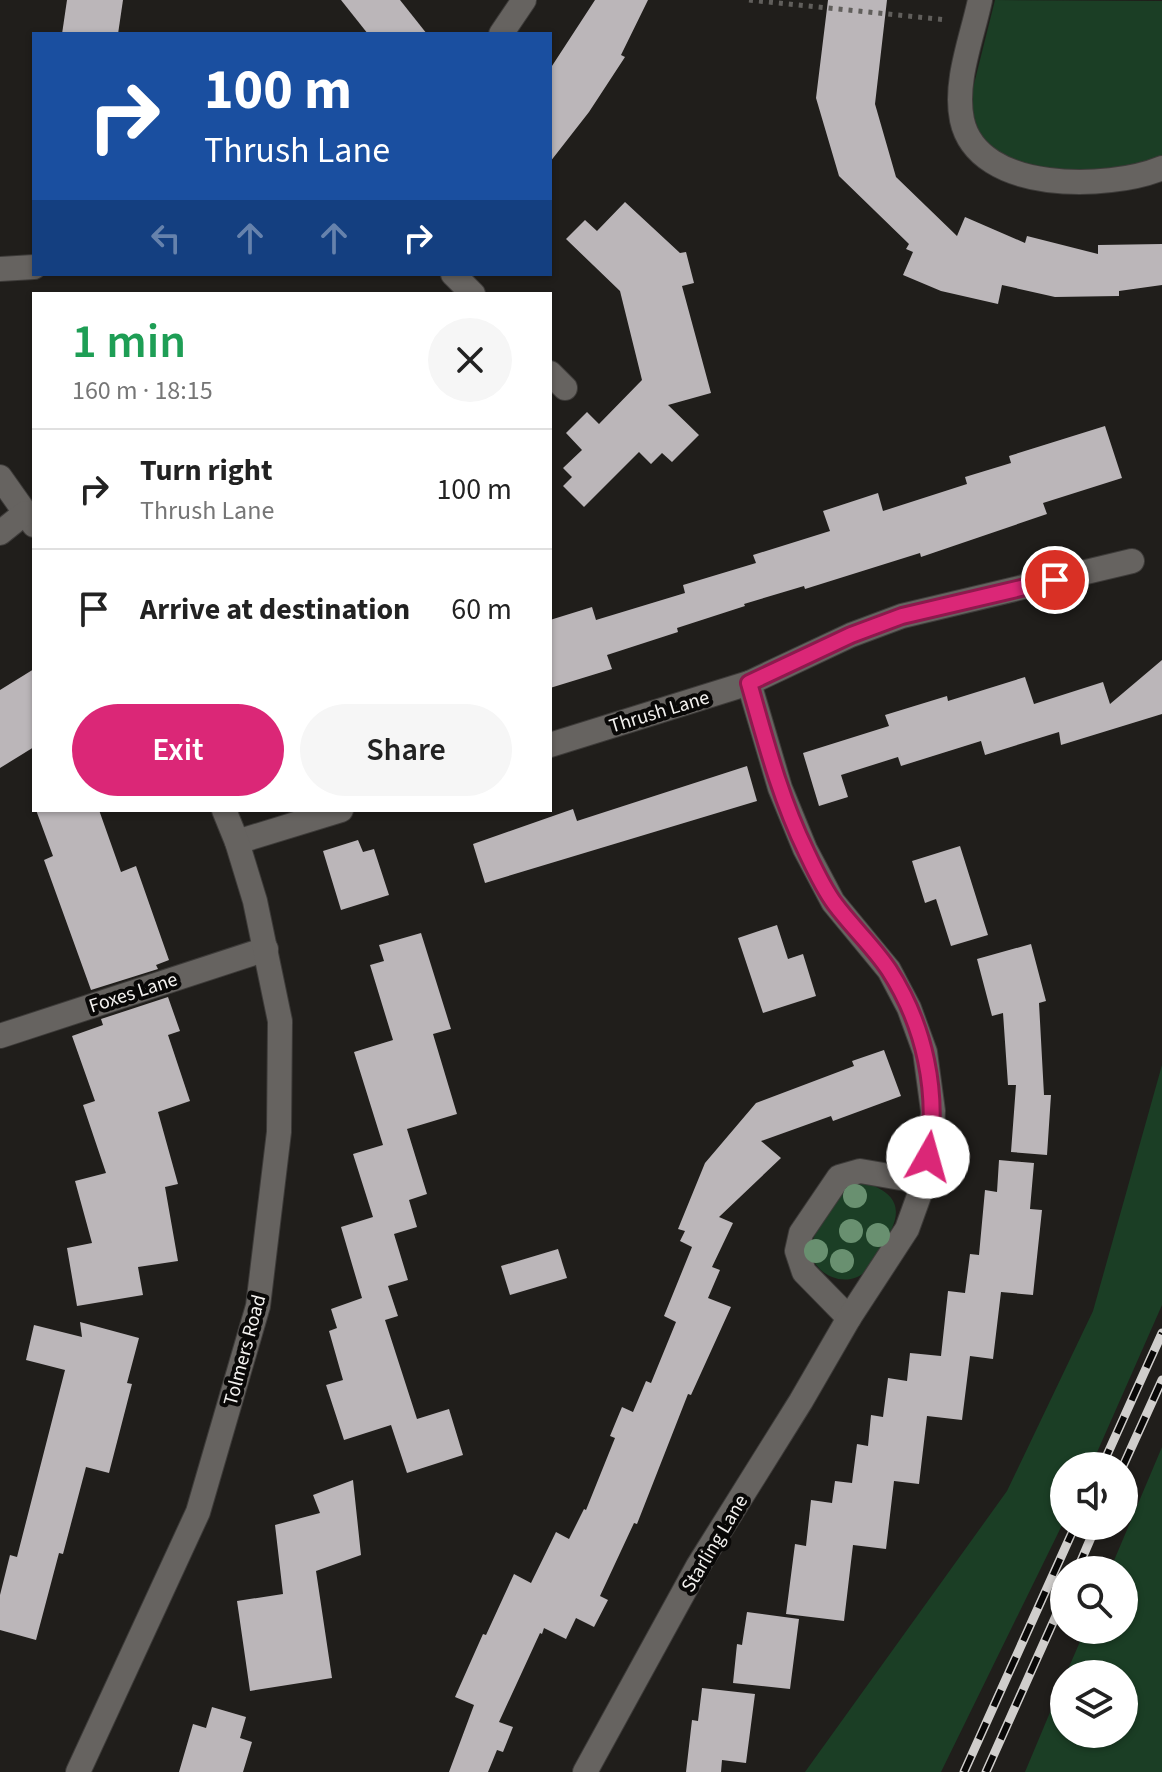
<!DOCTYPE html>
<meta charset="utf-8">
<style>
body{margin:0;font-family:"Source Sans 3",sans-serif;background:#f6f6f6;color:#222;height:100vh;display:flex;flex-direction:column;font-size:30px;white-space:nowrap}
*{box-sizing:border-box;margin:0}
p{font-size:26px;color:#767676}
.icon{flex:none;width:44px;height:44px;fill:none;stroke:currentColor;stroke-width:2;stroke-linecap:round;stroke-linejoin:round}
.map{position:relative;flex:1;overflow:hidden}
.sheet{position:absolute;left:32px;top:292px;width:520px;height:520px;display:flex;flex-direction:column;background:#fff;border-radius:0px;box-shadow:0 2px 6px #0004}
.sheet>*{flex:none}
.top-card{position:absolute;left:32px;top:32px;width:520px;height:244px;border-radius:0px;box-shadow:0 2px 6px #0004;background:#1a4fa0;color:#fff;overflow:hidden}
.tools{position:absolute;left:1050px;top:1452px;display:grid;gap:16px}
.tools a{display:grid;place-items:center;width:88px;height:88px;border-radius:50%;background:#fff;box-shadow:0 2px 6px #0004;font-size:40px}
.pin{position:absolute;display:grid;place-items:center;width:68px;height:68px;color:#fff;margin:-34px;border:4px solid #fff;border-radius:50%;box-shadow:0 2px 8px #0007}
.me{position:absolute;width:88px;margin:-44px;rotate:7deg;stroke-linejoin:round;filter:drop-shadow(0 0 6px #0008)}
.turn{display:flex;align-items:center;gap:28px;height:168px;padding:0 40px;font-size:36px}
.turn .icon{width:104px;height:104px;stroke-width:2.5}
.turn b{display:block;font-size:56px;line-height:68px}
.lanes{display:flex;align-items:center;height:76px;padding:0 40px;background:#0003;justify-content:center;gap:40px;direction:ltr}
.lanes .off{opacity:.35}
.round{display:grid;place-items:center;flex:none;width:84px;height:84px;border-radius:42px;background:#f6f6f6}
.head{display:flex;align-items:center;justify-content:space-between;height:136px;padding:0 40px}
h1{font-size:48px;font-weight:600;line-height:60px;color:#1e9e55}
.primary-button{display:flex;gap:16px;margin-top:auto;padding:16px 40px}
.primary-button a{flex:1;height:92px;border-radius:48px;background:#db2777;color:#fff;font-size:32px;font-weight:600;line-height:92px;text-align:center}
.primary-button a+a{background:#f6f6f6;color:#222}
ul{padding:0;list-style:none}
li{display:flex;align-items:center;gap:24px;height:120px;padding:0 40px;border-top:2px solid #e0e0e0}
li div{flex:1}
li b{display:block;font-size:30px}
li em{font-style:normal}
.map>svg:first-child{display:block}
</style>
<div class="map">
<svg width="1162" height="1772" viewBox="0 0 1162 1772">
<rect width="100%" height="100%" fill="#201e1b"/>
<g fill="#1b3e25">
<path d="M995 0 1162 1V157L1138 166 1097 172 1057 170 1017 161 995 150 981 136 969 104Z"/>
<path d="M1162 1065V1305L1091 1466H1064V1521L941 1772H805L1007 1491 1093 1311Z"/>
<path d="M866 1183C908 1197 899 1220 880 1250 876 1256 872 1265 867 1270 853 1285 830 1281 818 1267 814 1263 810 1256 810 1251 810 1239 834 1200 843 1192 849 1185 857 1184 866 1183Z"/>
<path d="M1162 1447V1772H1025L1064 1679V1734H1124V1674H1066L1085 1630H1124V1570H1110Z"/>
</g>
<g fill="#bbb6b9">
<path d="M67 0H123L118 34H62Z"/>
<path d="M341 0H400L427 34H368Z"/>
<path d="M595 0H648L621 55 625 57 589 112 550 162V69Z"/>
<path d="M828 0H887L875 104 896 177 957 236 965 217 1025 243 1027 236 1098 254V245L1162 244V285L1119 291V296L1055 297 1002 285 998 304 941 291 903 275 913 252 906 249 909 244 839 176 816 98Z"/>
<path d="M625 202 680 253 686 252 694 283 682 286 711 393 668 405 699 435 672 462 662 453 651 464 639 452 584 507 563 486 572 477 563 468 582 450 566 433 587 412 599 424 642 380 620 291 566 239 585 220 597 231Z"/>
<path d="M1105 426 1122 478 1043 503 1047 514 921 557 920 553 805 589 804 586 744 604 745 606 677 628 678 632 607 655 612 669 550 688V620L592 607 596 620 685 593 683 585 756 563 753 555 830 531 823 511 878 493 883 511 967 484 965 477 1011 463 1009 456Z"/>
<path d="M1162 660V714L1061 745 1059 732 985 755 981 741 901 766 898 757 841 775 848 797 819 806 803 753 889 726 885 715 947 696 948 701 1025 677 1034 704 1103 682 1110 704Z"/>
<path d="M34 669V747L0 768V690Z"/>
<path d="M747 766 757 801 485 883 473 844 573 809 577 821Z"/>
<path d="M36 810H99L121 872 136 866 169 960 156 965 158 969 91 990 44 860 53 856Z"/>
<path d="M358 840 363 852 374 849 389 895 341 910 323 851Z"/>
<path d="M960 846 988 935 951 946 936 899 925 903 912 861Z"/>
<path d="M777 925 788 959 803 954 816 996 763 1013 738 938Z"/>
<path d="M421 933 451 1029 433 1034 457 1114 407 1129 427 1194 409 1200 417 1227 394 1234 408 1280 388 1286 398 1316 385 1320 417 1419 449 1409 463 1455 407 1473 391 1425 344 1440 326 1385 343 1380 329 1331 337 1328 331 1309 362 1298 341 1227 373 1217 353 1154 383 1145 354 1052 393 1040 370 965 384 961 379 945Z"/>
<path d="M1031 944 1046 1001 1039 1003 1044 1095H1051L1047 1155 1011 1152 1016 1085H1008L1003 1013 992 1016 977 959Z"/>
<path d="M168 997 180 1031 168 1035 190 1101 158 1112 178 1184 165 1187 178 1261 138 1267 143 1295 77 1306 67 1248 92 1243 75 1181 106 1173 83 1105 95 1101 72 1036 103 1025 101 1019Z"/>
<path d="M884 1050 901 1096 833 1121 831 1116 761 1141 781 1158 719 1217 733 1223 712 1267 720 1270 708 1298 731 1307 691 1395 688 1394 637 1524 634 1523 600 1596 608 1600 594 1627 576 1618 566 1639 544 1628 542 1634 540 1633 499 1722 513 1727 503 1752 497 1750 488 1772H449L474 1705 455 1697 483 1634 486 1635 514 1574 531 1583 556 1532 569 1539 584 1509 586 1510 615 1438 610 1436 622 1407 633 1412 646 1381 651 1383 676 1322 664 1316 692 1247 680 1241 685 1231 678 1229 705 1163 756 1103 854 1066 852 1061Z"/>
<path d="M999 1160 1034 1163 1030 1209 1042 1210 1033 1295 1001 1292 993 1359 970 1356 962 1420 927 1416 919 1484 894 1481 886 1549 853 1545 844 1621 786 1614 795 1544 806 1546 811 1500 832 1503 835 1481 852 1483 857 1444 868 1446 871 1415 883 1417 888 1378 907 1381 910 1353 941 1356 948 1291 965 1293 970 1254 979 1255 985 1190 997 1192Z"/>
<path d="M558 1249 567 1278 510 1295 501 1266Z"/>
<path d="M80 1322 139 1338 127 1383 132 1384 109 1473 86 1467 63 1554 59 1553 36 1640 0 1630V1595L10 1555 17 1557 65 1370 26 1360 34 1325 82 1337Z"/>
<path d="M353 1480 361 1555 316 1571 332 1678 250 1691 237 1601 283 1594 275 1525 320 1513 313 1495Z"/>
<path d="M747 1612 799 1619 790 1689 733 1683 737 1644 742 1645Z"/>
<path d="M702 1688 755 1694 746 1763 722 1760 721 1772H686L692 1720 698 1721Z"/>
<path d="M212 1707 246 1717 240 1738 252 1742 243 1772H179L193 1724 206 1728Z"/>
</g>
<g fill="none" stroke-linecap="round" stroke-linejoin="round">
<defs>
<g id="minor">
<path d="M980 0C972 38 954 82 962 120 978 194 1109 190 1162 168"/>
<path d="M501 34 524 0"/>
<path d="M0 269 34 267"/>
<path d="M453 274 473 294"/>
<path d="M550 373 565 388"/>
<path d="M0 477 34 525"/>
<path d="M0 533 25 513"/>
<path d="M550 745 749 683 851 635 902 616 1132 561"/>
<path d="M237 842 341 810"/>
<path d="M0 1036 266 949"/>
<path d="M849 1318 804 1272 797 1251 801 1233 839 1177 860 1171 924 1182"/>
<path d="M78 1772 198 1512 258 1306 279 1132 280 1021 255 901 237 842 224 810"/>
<path d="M585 1772 698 1566 801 1401 849 1318 907 1229 924 1182 932 1133 933 1111 925 1052 909 1008 889 970 833 902 805 849 780 788 749 683"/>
</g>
</defs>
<use href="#minor" stroke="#3d3b39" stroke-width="26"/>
<path stroke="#605e5b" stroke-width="5" stroke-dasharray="4 6" stroke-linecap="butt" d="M749 0 947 20"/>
<use href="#minor" stroke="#666360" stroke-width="24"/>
<defs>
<g id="rail">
<path d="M1102 1466 1162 1333"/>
<path d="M1123 1466 1162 1380"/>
<path d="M1077 1570 1096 1526"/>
<path d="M964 1772 1075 1526"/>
<path d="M986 1772 1064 1598"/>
</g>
</defs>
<use href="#rail" stroke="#d0cecc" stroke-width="9"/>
<use href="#rail" stroke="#090807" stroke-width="6" stroke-dasharray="18" stroke-linecap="butt"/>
</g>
<g fill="#699070">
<circle cx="855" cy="1196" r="12"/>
<circle cx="851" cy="1231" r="12"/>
<circle cx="878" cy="1235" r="12"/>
<circle cx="816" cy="1251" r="12"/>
<circle cx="842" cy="1261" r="12"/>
</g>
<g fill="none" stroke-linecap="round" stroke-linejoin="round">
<defs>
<path id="route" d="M928 1157C939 1093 925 1026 889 970 874 947 852 927 835 904 823 888 814 868 806 851 780 798 765 739 749 683L851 635 902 616 1055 580"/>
</defs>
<use href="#route" stroke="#8e194d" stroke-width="20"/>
<use href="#route" stroke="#db2777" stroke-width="14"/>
</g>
<g text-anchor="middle" stroke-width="8" stroke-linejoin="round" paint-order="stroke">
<g font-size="20" fill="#f3f1ef" stroke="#090807">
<text transform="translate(659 711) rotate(-17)" y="7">Thrush Lane</text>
<text transform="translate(133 992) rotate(-18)" y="7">Foxes Lane</text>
<text transform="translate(244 1350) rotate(-75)" y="7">Tolmers Road</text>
<text transform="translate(714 1543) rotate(-59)" y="7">Starling Lane</text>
</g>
</g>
</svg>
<div class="tools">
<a><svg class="icon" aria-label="sound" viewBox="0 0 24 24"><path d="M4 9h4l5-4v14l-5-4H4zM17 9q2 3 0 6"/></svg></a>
<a><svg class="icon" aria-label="search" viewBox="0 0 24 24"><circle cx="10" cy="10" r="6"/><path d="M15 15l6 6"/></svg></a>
<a><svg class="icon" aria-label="layers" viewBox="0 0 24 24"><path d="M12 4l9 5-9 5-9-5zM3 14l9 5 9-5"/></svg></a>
</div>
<div class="pin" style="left:1055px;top:580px;background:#d93025"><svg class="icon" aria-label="arrive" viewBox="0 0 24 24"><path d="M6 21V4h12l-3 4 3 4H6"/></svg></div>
<svg class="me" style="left:928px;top:1157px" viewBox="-20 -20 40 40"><circle r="19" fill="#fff"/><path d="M0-13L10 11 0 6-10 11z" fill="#db2777"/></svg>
<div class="top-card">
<div class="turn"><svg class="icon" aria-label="right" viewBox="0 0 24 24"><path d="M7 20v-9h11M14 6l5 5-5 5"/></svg><div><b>100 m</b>Thrush Lane</div></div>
<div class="lanes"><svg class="icon off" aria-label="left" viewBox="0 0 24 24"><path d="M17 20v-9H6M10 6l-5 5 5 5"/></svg><svg class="icon off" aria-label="ahead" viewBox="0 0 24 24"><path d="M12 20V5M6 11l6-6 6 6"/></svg><svg class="icon off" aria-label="ahead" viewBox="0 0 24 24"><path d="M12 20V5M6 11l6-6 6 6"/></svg><svg class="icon" aria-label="right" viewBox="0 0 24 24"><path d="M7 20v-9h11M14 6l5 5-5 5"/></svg></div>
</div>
<section class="sheet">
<div class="head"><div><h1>1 min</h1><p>160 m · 18:15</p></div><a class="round"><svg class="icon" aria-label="close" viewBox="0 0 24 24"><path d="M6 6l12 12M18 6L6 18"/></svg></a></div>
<ul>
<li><svg class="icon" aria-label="right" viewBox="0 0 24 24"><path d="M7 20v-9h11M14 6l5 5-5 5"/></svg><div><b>Turn right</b><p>Thrush Lane</p></div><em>100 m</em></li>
<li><svg class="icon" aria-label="arrive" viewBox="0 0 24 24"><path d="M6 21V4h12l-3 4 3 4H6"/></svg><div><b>Arrive at destination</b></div><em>60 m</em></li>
</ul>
<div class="primary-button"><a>Exit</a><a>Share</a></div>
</section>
</div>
